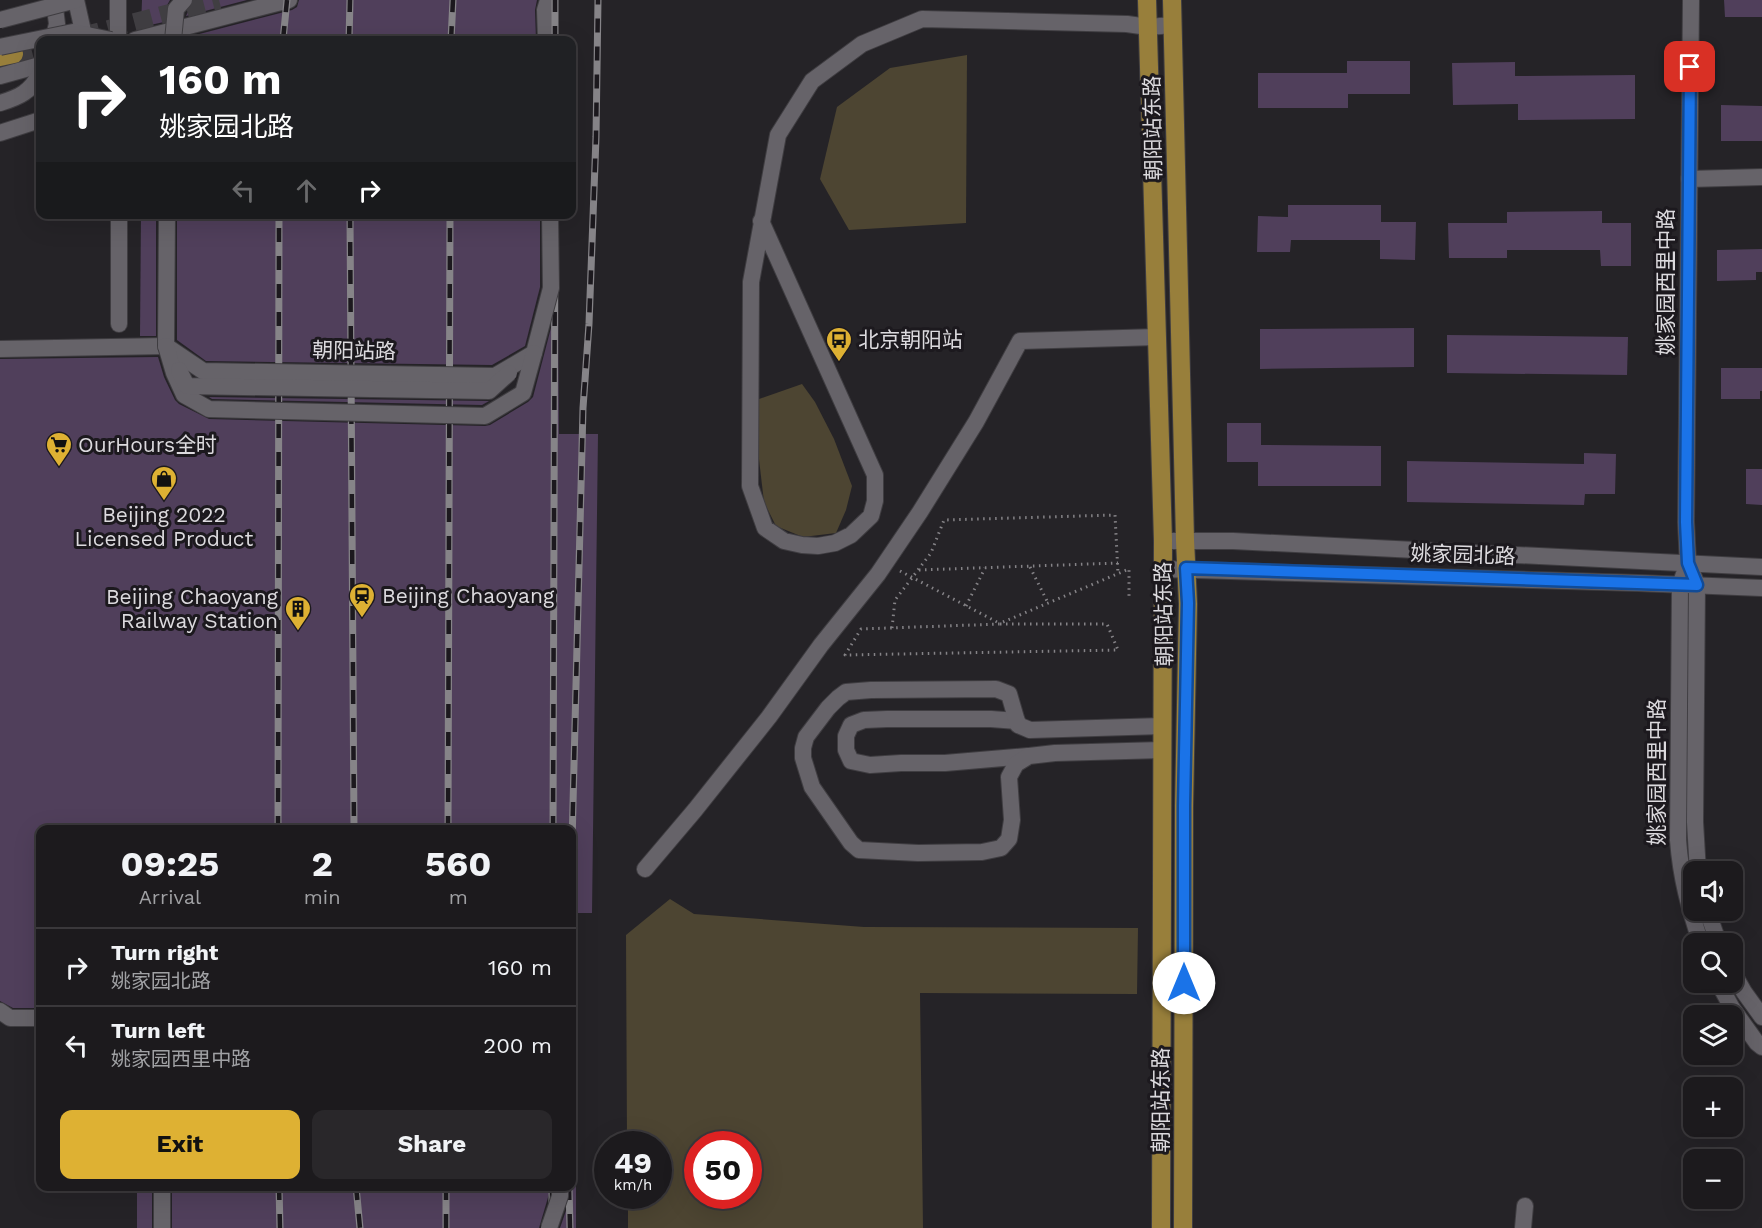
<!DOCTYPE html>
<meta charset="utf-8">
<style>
body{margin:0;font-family:"Work Sans","Noto Sans SC",sans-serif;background:#29272a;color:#f1f3f6;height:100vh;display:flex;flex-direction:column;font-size:22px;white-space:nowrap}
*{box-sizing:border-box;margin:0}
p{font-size:20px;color:#a0a1a4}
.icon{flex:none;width:33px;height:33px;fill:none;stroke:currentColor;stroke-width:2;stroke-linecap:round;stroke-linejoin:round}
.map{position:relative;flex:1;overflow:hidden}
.panel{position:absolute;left:36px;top:825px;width:540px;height:366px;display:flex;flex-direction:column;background:#1c1a1d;border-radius:12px;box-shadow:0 6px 24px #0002,0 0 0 2px #3a383b}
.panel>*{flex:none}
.banner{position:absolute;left:36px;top:36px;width:540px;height:183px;border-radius:12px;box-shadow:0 6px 24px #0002,0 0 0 2px #3a383b;background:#202124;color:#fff;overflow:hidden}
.fabs{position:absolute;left:1683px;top:861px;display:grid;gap:12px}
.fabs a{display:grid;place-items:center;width:60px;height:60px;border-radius:12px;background:#1c1a1d;box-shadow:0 6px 24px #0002,0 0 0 2px #3a383b;font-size:30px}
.speed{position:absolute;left:594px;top:1131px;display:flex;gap:12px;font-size:30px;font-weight:700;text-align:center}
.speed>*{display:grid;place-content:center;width:78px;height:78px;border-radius:50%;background:#1c1a1d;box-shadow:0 6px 24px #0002,0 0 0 2px #3a383b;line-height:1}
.speed small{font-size:15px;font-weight:400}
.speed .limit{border:9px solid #d22;background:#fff;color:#111}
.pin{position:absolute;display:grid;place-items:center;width:51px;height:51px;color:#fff;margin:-26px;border-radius:12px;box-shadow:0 3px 9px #0006}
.me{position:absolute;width:66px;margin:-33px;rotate:0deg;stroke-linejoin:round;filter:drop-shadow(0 0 4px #0008)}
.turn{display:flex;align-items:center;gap:21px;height:126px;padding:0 24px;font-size:27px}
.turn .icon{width:78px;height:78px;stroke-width:2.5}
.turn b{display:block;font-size:42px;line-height:51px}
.lanes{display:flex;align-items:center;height:57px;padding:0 24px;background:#0003;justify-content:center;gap:30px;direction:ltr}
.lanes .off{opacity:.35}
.eta{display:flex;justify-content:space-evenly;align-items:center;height:102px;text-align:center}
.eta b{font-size:36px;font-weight:700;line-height:42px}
.primary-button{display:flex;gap:12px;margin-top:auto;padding:12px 24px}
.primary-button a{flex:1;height:69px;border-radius:12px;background:#deb133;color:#111;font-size:24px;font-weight:700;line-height:69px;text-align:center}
.primary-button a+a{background:#29272a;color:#f1f3f6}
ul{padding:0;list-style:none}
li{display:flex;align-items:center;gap:18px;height:78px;padding:0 24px;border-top:2px solid #3a383b}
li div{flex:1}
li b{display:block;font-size:22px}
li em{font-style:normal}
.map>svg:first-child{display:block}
</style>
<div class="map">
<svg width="1762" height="1228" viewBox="0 0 1762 1228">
<rect width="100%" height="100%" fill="#252327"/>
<g fill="#4d4532" fill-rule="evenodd">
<path d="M967 55 966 223 849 230 820 179 837 107 890 68Z"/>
<path d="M802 384 815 402 834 439 852 486 846 510 836 533 803 537 776 526 764 502 758 451 759 399Z"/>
<path d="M670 899 694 914 864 927 1138 928 1137 994 920 993 923 1228H628V1196H658V1144H627L626 935ZM698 1144H748V1196H698Z"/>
</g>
<g fill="#503f5b">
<path d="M142 0H170L166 7 164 22 141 27Z"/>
<path d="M194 0H247L186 16Z"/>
<path d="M299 0H537L535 10 536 40H183L184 38 292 10 297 7Z"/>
<path d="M1724 0H1762V17H1725Z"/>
<path d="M1347 61H1410V94H1348V108H1258V73H1347Z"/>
<path d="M1515 62V76L1635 75V119L1518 120V104L1453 105 1452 63Z"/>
<path d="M1721 105 1762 106V141H1721Z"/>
<path d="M1288 205H1381V222H1416L1415 260 1380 259V240H1291L1290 252H1257L1258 216 1288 217Z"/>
<path d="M1602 211V223H1631V266H1601L1600 250H1507V258H1449L1448 223H1507V212Z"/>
<path d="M141 214H156V336H140Z"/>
<path d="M177 214H540V287L525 346 492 365 206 361 177 340Z"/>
<path d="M1762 249V272H1756V280L1717 281V250Z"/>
<path d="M558 301 559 434H598L592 913H572V830H40V1008H13L0 1001V359L158 357 164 377 175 400 179 404 209 419 485 426 490 425 528 402 533 397Z"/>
<path d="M1414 328V367L1260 369V329Z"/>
<path d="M1447 335 1628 337 1627 375 1447 373Z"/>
<path d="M1721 368H1762V391H1760V399H1721Z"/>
<path d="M209 397 489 401 482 405 212 399Z"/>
<path d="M1227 423H1261V445L1381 446V486H1258V462H1227Z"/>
<path d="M1584 453 1616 454 1615 494H1585L1584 505 1407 502V461L1584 464Z"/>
<path d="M1746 469H1762V505L1746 504Z"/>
<rect x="137" y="1186" width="15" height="42"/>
<path d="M172 1186H549V1194L539 1228H172Z"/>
<path d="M570 1186H576V1228H560L570 1199Z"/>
</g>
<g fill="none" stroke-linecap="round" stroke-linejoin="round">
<g stroke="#403e42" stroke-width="18" stroke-dasharray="18 9" stroke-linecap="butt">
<path d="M82 36 219 0"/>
<path d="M14 54 40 47"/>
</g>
<defs>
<g id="minor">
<path d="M118 0V40"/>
<path d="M1691 0 1686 522 1688 563 1680 585 1678 840C1681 879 1689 907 1701 944"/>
<path d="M53 40 57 24 54 0"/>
<path d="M135 40 289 0"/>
<path d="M546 40 545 10 548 0"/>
<path d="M0 76 40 65"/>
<path d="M0 103C20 97 30 92 40 74"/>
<path d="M0 133 40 120"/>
<path d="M1689 179 1762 177"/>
<path d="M119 214V324"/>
<path d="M761 221 875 475V501L871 516 851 535 835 543 818 546 802 545 784 541 765 528 750 486 751 282 778 135 812 81 862 44 922 19 1127 24 1148 27 1173 25"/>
<path d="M0 349 166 346"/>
<path d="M1163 541H1233L1762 567"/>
<path d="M1162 569 1638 583 1762 588"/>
<path d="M1693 575 1697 585 1695 822 1698 872"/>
<path d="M1017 721 991 719H887L864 720 851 725 846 736V750L851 761 870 765 901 763H945L1028 756"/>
<path d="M1162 750 1055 753 1029 756 1016 764 1009 777 1012 820 1009 839 1001 848 982 852 918 853 859 850 851 843 812 787 803 758V748L806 737 828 708 838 698 846 692 871 690 996 689 1009 694 1018 725 1030 730 1162 726"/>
<path d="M645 869 695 810 769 717 821 645 878 574 920 512 976 422 1020 341 1157 337"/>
<path d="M1707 910 1719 944"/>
<path d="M1732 971 1744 992 1762 1017"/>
<path d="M1718 982 1732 1008 1757 1043 1762 1047"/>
<path d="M0 1011 10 1018H40"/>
<path d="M162 1228V1186"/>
<path d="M1523 1228 1525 1206"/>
</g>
<g id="major">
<path d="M1147 0 1163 541 1161 1228"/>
<path d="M1172 0 1185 540 1188 604 1184 806 1183 1228"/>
<path d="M0 57 14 54"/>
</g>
</defs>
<use href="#minor" stroke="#3f3d41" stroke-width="18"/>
<use href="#major" stroke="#3f3d41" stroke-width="20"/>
<g stroke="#858387" stroke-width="3" stroke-dasharray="1.5 4.5" stroke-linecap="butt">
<path d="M1030 567 1048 603"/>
<path d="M919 570 1118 563"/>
<path d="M900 571 997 622"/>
<path d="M966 606 985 568"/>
<path d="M1003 622 1129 569V596"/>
<path d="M1000 624H1107L1118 650 845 655 861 629Z"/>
<path d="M892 628 895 600 931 553 944 520 1115 515 1118 574"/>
</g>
<use href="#minor" stroke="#666369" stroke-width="16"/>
<use href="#major" stroke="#987f3b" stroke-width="18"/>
<defs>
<g id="rail">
<path d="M283 40 287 0"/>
<path d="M349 40 350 0"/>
<path d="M451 40 453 0"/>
<path d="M555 40V0"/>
<path d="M350 214 354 830"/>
<path d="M278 830 279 214"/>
<path d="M448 830 450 214"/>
<path d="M553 830 555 214"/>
<path d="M572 844 583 408 589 324 596 137 598 0"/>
<path d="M279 1186 280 1228"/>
<path d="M356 1186 360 1228"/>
<path d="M569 1186 570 1228"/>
<path d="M446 1228V1186"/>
<path d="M552 1228V1186"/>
</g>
</defs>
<use href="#rail" stroke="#868488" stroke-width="7"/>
<use href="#rail" stroke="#1c191e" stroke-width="4.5" stroke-dasharray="14" stroke-linecap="butt"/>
<defs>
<g id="minor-bridge">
<path d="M76 0 85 40"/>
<path d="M0 20 76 0"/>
<path d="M173 40 176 9 184 0"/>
<path d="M0 47 73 32 111 40"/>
<path d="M167 214 166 346 203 371 495 376 534 353 551 288 550 214"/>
<path d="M166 346 174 373 184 395 209 409 485 416 523 393 534 353"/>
<path d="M179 370 187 386 489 391 509 373"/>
<path d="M549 1228 560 1196V1186"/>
</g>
</defs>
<use href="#minor-bridge" stroke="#3f3d41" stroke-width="18" stroke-linecap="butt"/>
<use href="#minor-bridge" stroke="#666369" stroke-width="16"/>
</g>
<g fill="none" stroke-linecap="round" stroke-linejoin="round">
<defs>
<path id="route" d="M1184 983V806L1188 603 1186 568 1697 585 1688 563 1686 522 1690 67"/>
</defs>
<use href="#route" stroke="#114b97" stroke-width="15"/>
<use href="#route" stroke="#1a73e8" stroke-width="10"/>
</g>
<defs>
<symbol id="bus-pin" viewBox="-11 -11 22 30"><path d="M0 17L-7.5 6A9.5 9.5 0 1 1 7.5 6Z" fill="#deb133" stroke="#1c191e"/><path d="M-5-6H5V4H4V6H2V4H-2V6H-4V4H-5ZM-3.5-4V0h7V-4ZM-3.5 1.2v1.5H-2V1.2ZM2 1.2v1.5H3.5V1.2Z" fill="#111"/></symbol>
<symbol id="supermarket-pin" viewBox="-11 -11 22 30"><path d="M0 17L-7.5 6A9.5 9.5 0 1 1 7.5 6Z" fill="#deb133" stroke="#1c191e"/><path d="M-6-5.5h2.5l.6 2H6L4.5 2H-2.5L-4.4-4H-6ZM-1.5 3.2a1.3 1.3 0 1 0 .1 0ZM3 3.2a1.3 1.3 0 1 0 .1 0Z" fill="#111"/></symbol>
<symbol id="shop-pin" viewBox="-11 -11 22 30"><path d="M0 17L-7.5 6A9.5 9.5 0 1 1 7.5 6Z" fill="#deb133" stroke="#1c191e"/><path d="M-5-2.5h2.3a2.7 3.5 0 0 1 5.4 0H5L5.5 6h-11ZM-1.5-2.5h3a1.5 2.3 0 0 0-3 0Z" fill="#111"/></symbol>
<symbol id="station-pin" viewBox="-11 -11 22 30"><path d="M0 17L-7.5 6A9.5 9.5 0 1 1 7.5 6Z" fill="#deb133" stroke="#1c191e"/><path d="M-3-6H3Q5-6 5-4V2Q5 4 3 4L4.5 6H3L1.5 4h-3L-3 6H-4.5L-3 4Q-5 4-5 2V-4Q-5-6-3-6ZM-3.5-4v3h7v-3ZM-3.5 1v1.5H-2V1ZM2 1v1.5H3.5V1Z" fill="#111"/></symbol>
<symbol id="building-pin" viewBox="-11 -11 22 30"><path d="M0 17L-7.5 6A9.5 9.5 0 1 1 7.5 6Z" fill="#deb133" stroke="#1c191e"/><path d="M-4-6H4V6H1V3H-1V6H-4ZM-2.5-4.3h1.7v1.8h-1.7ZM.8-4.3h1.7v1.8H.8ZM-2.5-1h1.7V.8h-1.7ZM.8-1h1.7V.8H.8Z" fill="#111"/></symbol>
</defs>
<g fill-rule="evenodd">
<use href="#bus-pin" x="824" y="325" width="30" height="40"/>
<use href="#supermarket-pin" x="44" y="430" width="30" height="40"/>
<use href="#shop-pin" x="149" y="464" width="30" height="40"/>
<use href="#station-pin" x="347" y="581" width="30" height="40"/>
<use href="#building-pin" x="283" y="594" width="30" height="40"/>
</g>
<g text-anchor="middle" stroke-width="6" stroke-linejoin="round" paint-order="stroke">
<g font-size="21" fill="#dcdade" stroke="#1c191e">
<text transform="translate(1153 128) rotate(-91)" y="7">朝阳站东路</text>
<text transform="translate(1666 282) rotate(-90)" y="7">姚家园西里中路</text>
<text transform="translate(354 351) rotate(1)" y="7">朝阳站路</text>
<text transform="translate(1463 555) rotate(2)" y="7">姚家园北路</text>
<text transform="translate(1164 614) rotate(-91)" y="7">朝阳站东路</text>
<text transform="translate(1657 772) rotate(-90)" y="7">姚家园西里中路</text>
<text transform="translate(1161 1100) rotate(-90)" y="7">朝阳站东路</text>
</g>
<g font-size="21" fill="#dcdade" stroke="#1c191e" text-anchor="start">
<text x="858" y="347">北京朝阳站</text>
<text x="78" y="452">OurHours全时</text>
<text x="164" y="522" text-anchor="middle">Beijing 2022<tspan x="164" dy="24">Licensed Product</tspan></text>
<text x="382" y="603">Beijing Chaoyang</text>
<text x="278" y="604" text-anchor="end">Beijing Chaoyang<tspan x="278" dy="24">Railway Station</tspan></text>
</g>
</g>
</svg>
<div class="fabs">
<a><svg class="icon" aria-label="sound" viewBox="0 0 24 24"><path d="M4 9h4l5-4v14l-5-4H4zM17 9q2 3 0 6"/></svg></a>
<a><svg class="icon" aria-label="search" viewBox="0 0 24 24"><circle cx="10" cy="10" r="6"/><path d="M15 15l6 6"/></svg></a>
<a><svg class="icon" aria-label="layers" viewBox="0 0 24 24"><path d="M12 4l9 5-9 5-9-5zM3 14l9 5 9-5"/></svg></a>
<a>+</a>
<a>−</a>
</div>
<div class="speed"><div>49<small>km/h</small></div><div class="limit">50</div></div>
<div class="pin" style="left:1690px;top:67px;background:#d93025"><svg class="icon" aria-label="arrive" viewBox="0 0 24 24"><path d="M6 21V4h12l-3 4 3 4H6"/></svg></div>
<svg class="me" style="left:1184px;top:983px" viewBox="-20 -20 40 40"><circle r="19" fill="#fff"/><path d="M0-13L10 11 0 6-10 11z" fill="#1a73e8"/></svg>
<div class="banner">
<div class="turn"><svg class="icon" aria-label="right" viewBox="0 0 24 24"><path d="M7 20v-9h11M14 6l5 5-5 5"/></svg><div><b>160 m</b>姚家园北路</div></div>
<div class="lanes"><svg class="icon off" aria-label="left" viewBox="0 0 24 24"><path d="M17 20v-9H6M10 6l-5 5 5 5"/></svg><svg class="icon off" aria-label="ahead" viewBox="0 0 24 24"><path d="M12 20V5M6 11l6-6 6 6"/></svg><svg class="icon" aria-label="right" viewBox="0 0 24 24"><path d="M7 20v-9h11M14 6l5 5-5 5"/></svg></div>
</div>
<section class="panel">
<div class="eta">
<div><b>09:25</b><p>Arrival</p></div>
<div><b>2</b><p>min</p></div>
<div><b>560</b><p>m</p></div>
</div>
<ul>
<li><svg class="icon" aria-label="right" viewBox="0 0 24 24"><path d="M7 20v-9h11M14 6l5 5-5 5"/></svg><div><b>Turn right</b><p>姚家园北路</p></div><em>160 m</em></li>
<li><svg class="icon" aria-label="left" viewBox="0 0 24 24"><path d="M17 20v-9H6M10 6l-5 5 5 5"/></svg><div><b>Turn left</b><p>姚家园西里中路</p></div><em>200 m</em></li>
</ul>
<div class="primary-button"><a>Exit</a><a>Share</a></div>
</section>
</div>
